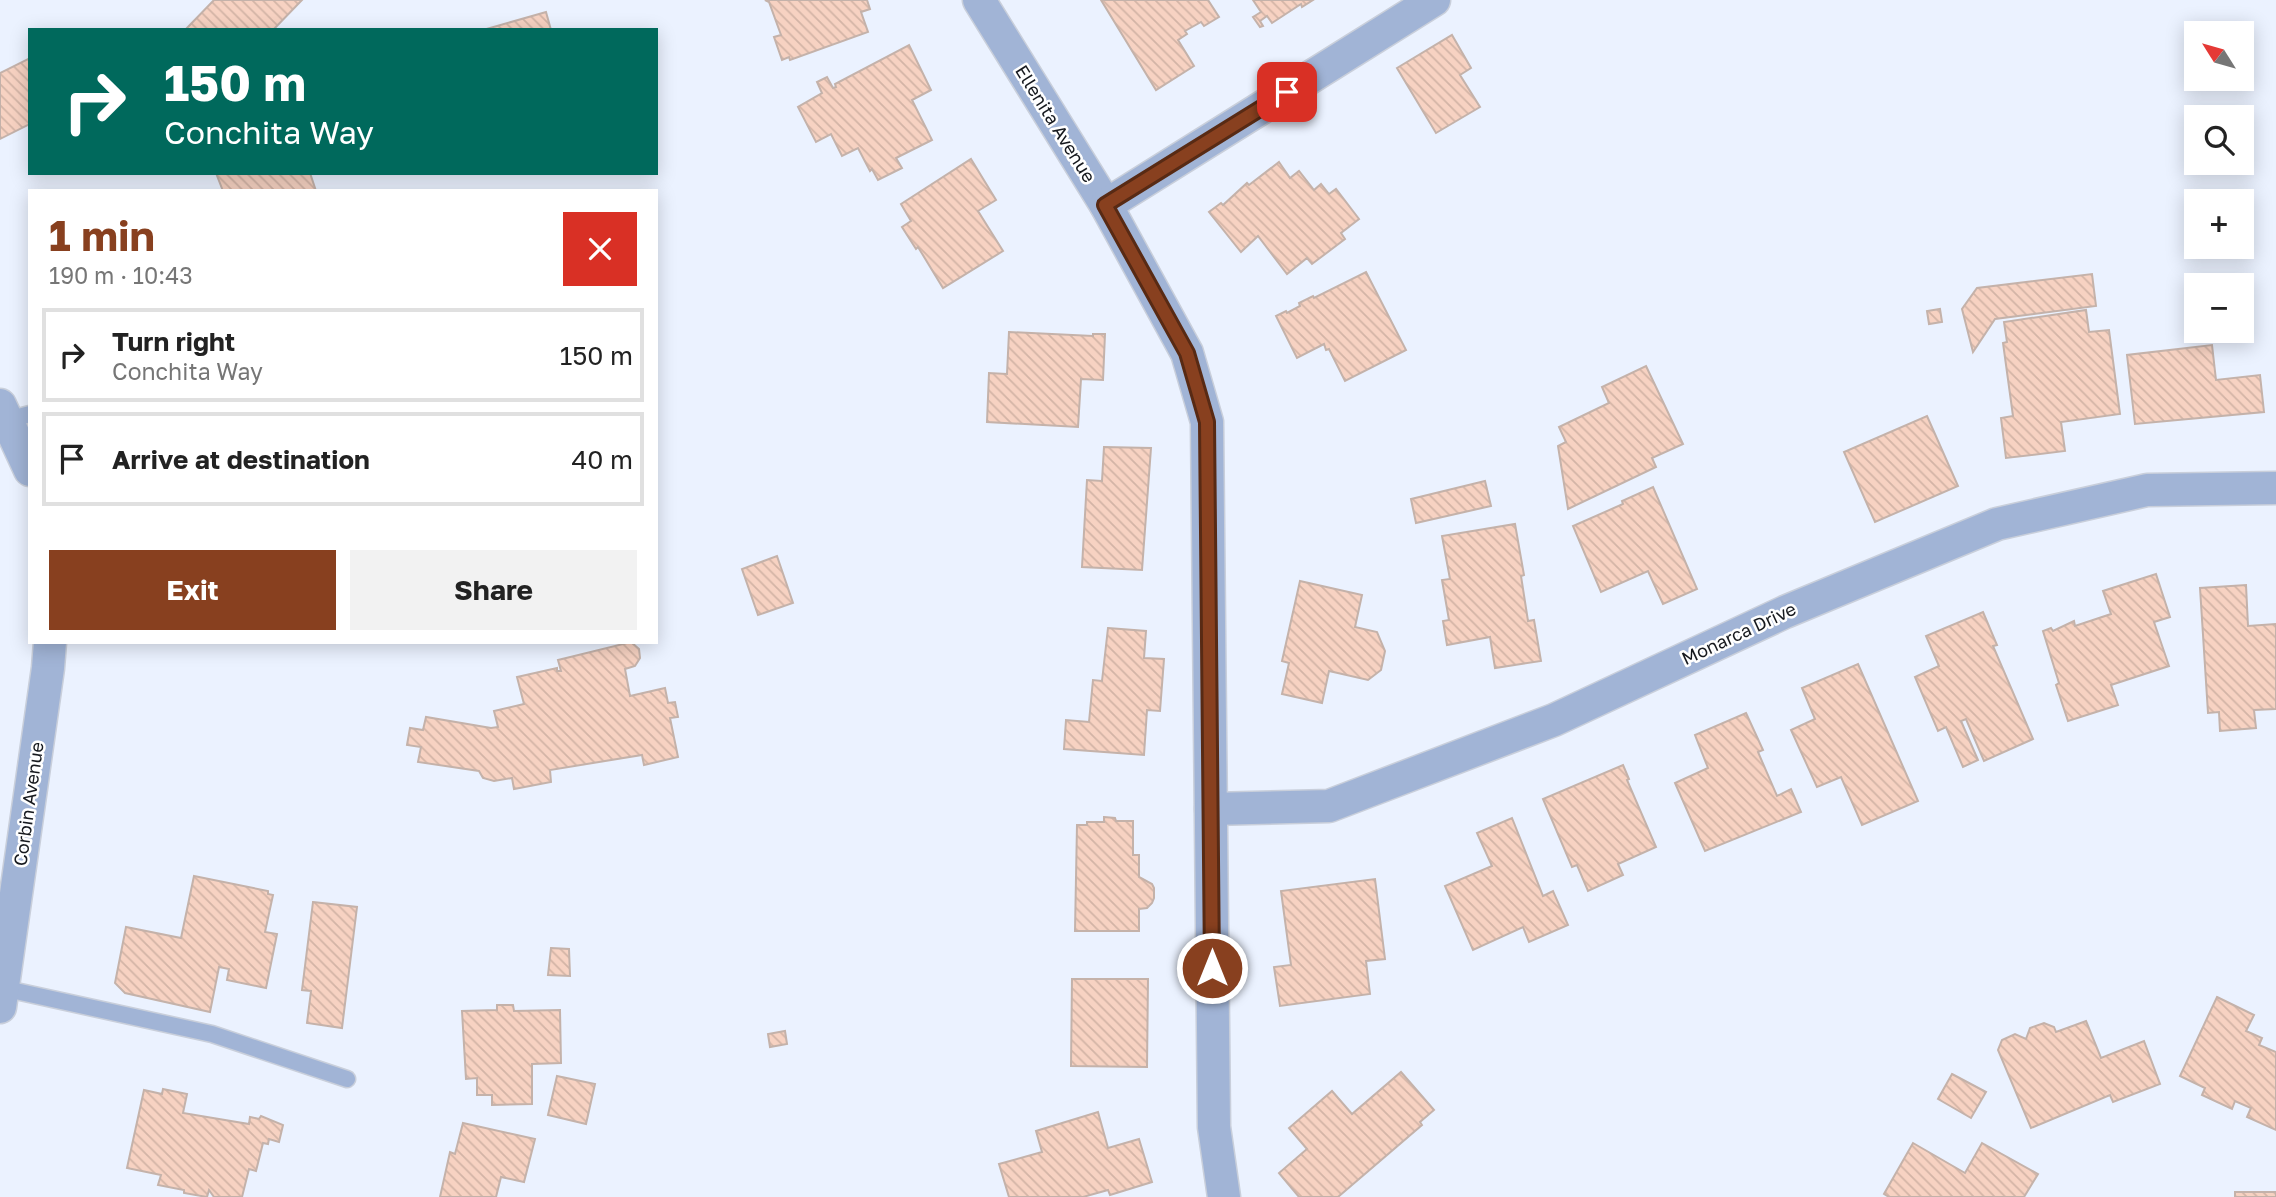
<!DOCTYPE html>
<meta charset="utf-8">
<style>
body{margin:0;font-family:"Golos Text",sans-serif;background:#f2f2f2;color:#222;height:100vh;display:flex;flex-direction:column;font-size:26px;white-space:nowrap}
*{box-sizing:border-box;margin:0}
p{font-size:23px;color:#767676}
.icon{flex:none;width:38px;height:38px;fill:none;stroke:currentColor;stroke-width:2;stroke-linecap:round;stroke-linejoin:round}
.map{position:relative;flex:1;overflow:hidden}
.panel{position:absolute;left:28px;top:189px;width:630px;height:455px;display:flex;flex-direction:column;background:#fff;border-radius:0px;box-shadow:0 4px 18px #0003}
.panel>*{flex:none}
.banner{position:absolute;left:28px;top:28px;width:630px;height:147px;border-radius:0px;box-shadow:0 4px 18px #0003;background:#00695c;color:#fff;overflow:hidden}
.needle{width:46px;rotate:307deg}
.buttons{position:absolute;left:2184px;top:21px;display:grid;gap:14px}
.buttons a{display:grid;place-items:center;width:70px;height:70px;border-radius:0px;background:#fff;box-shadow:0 4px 18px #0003;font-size:35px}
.pin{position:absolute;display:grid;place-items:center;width:60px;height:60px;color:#fff;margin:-30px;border-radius:14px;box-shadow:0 4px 10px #0006}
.me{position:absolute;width:77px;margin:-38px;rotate:0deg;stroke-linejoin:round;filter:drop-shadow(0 0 5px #0008)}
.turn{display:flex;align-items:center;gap:24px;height:147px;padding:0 21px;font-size:32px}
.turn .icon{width:91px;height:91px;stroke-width:2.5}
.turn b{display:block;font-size:49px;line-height:60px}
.round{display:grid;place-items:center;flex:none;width:74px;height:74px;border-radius:0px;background:#f2f2f2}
.headline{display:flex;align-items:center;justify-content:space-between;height:119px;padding:0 21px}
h1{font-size:42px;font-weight:700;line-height:52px;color:#88401f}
.primary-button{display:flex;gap:14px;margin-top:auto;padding:14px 21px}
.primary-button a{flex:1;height:80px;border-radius:0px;background:#88401f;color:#fff;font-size:28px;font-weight:700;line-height:80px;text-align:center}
.primary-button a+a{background:#f2f2f2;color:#222}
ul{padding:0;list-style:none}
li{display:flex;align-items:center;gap:21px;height:94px;margin:0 14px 10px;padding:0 7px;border:4px solid #e0e0e0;border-radius:0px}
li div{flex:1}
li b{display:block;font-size:26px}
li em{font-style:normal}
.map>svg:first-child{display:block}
</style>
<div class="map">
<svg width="2276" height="1197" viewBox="0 0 2276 1197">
<defs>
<pattern id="building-back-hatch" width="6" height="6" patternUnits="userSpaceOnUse" patternTransform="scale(1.75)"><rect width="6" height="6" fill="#f7d2c2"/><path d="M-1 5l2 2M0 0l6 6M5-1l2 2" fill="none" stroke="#d3b4a6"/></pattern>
</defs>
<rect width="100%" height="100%" fill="#ebf2ff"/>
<g fill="url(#building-back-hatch)" stroke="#c4b2aa" stroke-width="2">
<path d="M214 0H302L273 30H185Z"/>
<path d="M765 0H867L870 9 861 12 868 32 790 60 789 57 782 60 774 37 781 35 769 2Z"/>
<path d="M1101 0H1208L1219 17 1204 26 1201 22 1185 31 1187 34 1178 40 1194 66 1156 90Z"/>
<path d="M1253 0H1313L1302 7 1301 4 1272 23 1267 16 1260 21 1263 26 1260 27 1253 17 1261 12Z"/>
<path d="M546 12 551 30H483Z"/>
<path d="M1452 35 1471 68 1460 75 1480 107 1436 133 1397 68Z"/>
<path d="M909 45 931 90 912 100 932 140 896 158 902 168 878 180 872 169 870 171 858 148 842 156 831 134 816 142 798 107 822 93 817 82 827 77 833 88 836 87 835 84Z"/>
<path d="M30 58V124L0 139V73Z"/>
<path d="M971 159 996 200 978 211 1003 251 943 288 918 247 916 249 902 227 911 221 901 204Z"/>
<path d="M1279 162 1290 178 1299 171 1314 190 1321 184 1329 194 1336 189 1359 219 1341 233 1345 239 1312 264 1307 258 1287 274 1258 236 1241 252 1209 212 1221 203 1223 205 1247 183 1249 185Z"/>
<path d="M216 173H310L316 191H223Z"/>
<path d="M1366 272 1406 350 1345 381 1329 349 1326 350 1324 344 1297 358 1276 316 1286 311 1287 313 1300 306 1299 303 1313 296 1314 298Z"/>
<path d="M2092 274 2096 306 1995 319 1973 352 1962 309 1977 288Z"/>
<path d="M1940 309 1942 322 1929 324 1927 311Z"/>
<path d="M2086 310 2089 332 2109 330 2120 414 2061 422 2065 451 2006 458 2001 418 2013 416 2003 343 2007 342 2004 322Z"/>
<path d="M1009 332 1093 336V334H1105L1103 380 1081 379 1078 427 987 422 989 373 1007 374Z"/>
<path d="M2212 345 2216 380 2260 375 2264 412 2135 424 2127 355Z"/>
<path d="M1646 366 1683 444 1652 458 1656 467 1568 509 1558 446 1566 442 1559 427 1609 403 1602 387Z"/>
<path d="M1927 416 1958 486 1875 522 1844 452Z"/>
<path d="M1104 447 1151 448 1142 570 1082 567 1087 480 1102 481Z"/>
<path d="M1485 481 1491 506 1416 523 1411 499Z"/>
<path d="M1653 487 1697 589 1663 604 1648 571 1601 592 1573 526 1623 504 1622 501Z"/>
<path d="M1515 524 1524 575 1521 576 1528 621 1534 620 1541 661 1495 668 1490 637 1447 645 1443 621 1449 620 1442 580 1450 579 1442 536Z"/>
<path d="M777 556 793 603 758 615 742 569Z"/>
<path d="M2156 574 2170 617 2154 622 2169 666 2111 685 2118 705 2068 721 2056 685 2059 683 2043 631 2051 628 2053 631 2074 621 2075 626 2111 614 2103 591Z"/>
<path d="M1300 581 1362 595 1355 627 1377 632 1385 651 1381 670 1368 680 1329 671 1322 703 1282 694 1289 663 1282 661Z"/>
<path d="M2246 585 2248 626 2276 624V709L2254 710 2256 728 2220 731 2219 712 2208 713 2200 588Z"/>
<path d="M1983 612 1997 645 1993 646 2033 739 1984 761 1966 719 1961 721 1978 760 1963 767 1946 727 1938 731 1915 677 1939 666 1926 636Z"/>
<path d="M1108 628 1146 631 1144 658 1164 659 1160 711 1147 710 1144 755 1064 749 1066 720 1089 722 1093 680 1102 681Z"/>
<path d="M631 642 639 649 640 658 635 666 625 669 630 696 665 688 668 703 675 702 678 717 670 718 678 757 644 765 642 755 550 770 551 782 514 789 512 778 494 781 483 778 479 771 418 762 421 747 407 745 410 728 423 730 426 717 491 728 498 727 494 711 524 704 517 677 557 668V671H561L558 660Z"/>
<path d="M1858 664 1918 801 1862 825 1841 777 1817 787 1791 730 1815 719 1802 688Z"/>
<path d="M1746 713 1763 750 1758 752 1777 796 1791 789 1801 812 1705 851 1675 783 1708 768 1695 735Z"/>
<path d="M1623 765 1629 779 1627 780 1656 847 1618 864 1623 875 1588 891 1577 865 1572 867 1543 799Z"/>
<path d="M1104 817 1115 818 1116 821H1133V855H1139V877L1152 884 1154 888V898L1152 903 1147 908 1139 909V931H1075L1077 825H1087V822H1104Z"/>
<path d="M1512 818 1543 896 1553 891 1568 925 1529 942 1523 927 1473 950 1445 886 1492 866 1477 833Z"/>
<path d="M194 876 268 891V894L273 895 265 932 277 934 266 988 227 980 229 969 219 967 210 1012 125 993 115 983 126 927 181 938Z"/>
<path d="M1375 879 1385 959 1366 961 1370 994 1280 1006 1274 967 1291 965 1281 891Z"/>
<path d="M313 902 357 907 342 1028 307 1023 311 991 302 990Z"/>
<path d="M551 948 569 949 570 976 548 975Z"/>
<path d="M1072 979H1148L1147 1067 1071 1066Z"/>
<path d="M2217 997 2254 1015 2246 1031 2262 1038 2259 1045 2276 1052V1130L2247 1117 2251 1108 2235 1101 2232 1109 2202 1095 2205 1088 2180 1076Z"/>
<path d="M497 1005H513L514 1011 560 1010 561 1063 532 1064V1104L492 1105V1095H477V1078L466 1079 462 1011 497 1010Z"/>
<path d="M2086 1021 2101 1058 2144 1041 2160 1084 2113 1102 2110 1095 2031 1128 1998 1050 2002 1040 2015 1034 2026 1039 2030 1028 2044 1023 2054 1027 2056 1032Z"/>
<path d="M785 1031 787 1044 770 1047 768 1034Z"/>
<path d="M1401 1072 1434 1110 1420 1122 1422 1125 1338 1197H1299L1279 1173 1307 1149 1289 1128 1332 1091 1352 1114Z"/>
<path d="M1952 1074 1986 1092 1971 1118 1938 1099Z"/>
<path d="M557 1076 595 1084 586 1124 548 1115Z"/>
<path d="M163 1089 187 1094 183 1113 249 1124 250 1117 259 1119 261 1116 283 1125 279 1142 269 1139 268 1144 263 1143 256 1171 249 1169 242 1197H214L209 1190 207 1197 184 1193V1190L158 1185 161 1175 127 1168 144 1090 162 1094Z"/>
<path d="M1098 1112 1108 1148 1139 1139 1152 1182 1110 1195 1108 1190 1083 1197H1009L999 1164 1042 1152 1036 1131Z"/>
<path d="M463 1123 535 1139 524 1182 501 1177 496 1197H440L450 1152 455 1154Z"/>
<path d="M1913 1143 1965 1173 1982 1143 2038 1174 2024 1197H1889L1884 1194Z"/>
<rect x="2235" y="1192" width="41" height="5"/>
</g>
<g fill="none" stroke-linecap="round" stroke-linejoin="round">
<defs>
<g id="service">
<path d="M7 420 30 414"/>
<path d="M2 988 212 1034 347 1079"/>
</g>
<g id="minor">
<path d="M979 0 1106 205 1187 353 1207 422 1214 1127 1224 1197"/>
<path d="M1106 205 1434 0"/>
<path d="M0 405 30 470"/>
<path d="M1211 809 1329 806 1554 720 1785 612 1997 524 2147 490 2276 488"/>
<path d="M0 1007 48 668 50 642"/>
</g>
</defs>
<use href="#service" stroke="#c9cfdb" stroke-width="19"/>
<use href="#minor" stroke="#c9cfdb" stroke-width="35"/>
<use href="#service" stroke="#a1b4d6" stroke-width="16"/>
<use href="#minor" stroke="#a1b4d6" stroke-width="32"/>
</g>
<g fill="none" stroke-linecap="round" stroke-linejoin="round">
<defs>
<path id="route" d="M1212 968 1207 422 1187 353 1105 205 1287 92"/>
</defs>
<use href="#route" stroke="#582a14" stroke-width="18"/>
<use href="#route" stroke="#88401f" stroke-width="12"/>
</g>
<g text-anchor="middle" stroke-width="5" stroke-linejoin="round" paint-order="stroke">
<g font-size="18" fill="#16191e" stroke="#fff">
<text transform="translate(1055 124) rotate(58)" y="6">Ellenita Avenue</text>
<text transform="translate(1739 634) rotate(-25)" y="6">Monarca Drive</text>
<text transform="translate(29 804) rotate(-82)" y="6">Corbin Avenue</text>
</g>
</g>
</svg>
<div class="buttons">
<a><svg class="needle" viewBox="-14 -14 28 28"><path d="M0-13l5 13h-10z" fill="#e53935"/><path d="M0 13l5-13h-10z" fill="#767676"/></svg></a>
<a><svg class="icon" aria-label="search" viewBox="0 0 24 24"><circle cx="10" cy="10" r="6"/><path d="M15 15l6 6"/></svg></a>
<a>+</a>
<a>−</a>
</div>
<div class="pin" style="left:1287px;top:92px;background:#d93025"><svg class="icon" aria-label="arrive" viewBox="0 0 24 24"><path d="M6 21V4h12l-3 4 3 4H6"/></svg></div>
<svg class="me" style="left:1212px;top:968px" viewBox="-20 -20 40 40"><circle r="17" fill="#88401f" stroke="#fff" stroke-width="3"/><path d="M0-11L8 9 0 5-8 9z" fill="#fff"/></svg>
<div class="banner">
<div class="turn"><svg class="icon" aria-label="right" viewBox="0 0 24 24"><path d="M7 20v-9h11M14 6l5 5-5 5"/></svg><div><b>150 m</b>Conchita Way</div></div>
</div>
<section class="panel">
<div class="headline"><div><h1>1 min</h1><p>190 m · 10:43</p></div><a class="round" style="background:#d93025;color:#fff"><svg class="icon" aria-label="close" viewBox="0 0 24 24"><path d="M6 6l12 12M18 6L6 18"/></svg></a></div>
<ul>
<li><svg class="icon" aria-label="right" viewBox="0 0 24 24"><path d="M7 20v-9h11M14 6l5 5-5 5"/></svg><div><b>Turn right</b><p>Conchita Way</p></div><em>150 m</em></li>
<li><svg class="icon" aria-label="arrive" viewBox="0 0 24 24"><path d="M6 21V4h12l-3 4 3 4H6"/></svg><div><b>Arrive at destination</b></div><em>40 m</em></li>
</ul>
<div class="primary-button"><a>Exit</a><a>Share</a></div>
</section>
</div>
